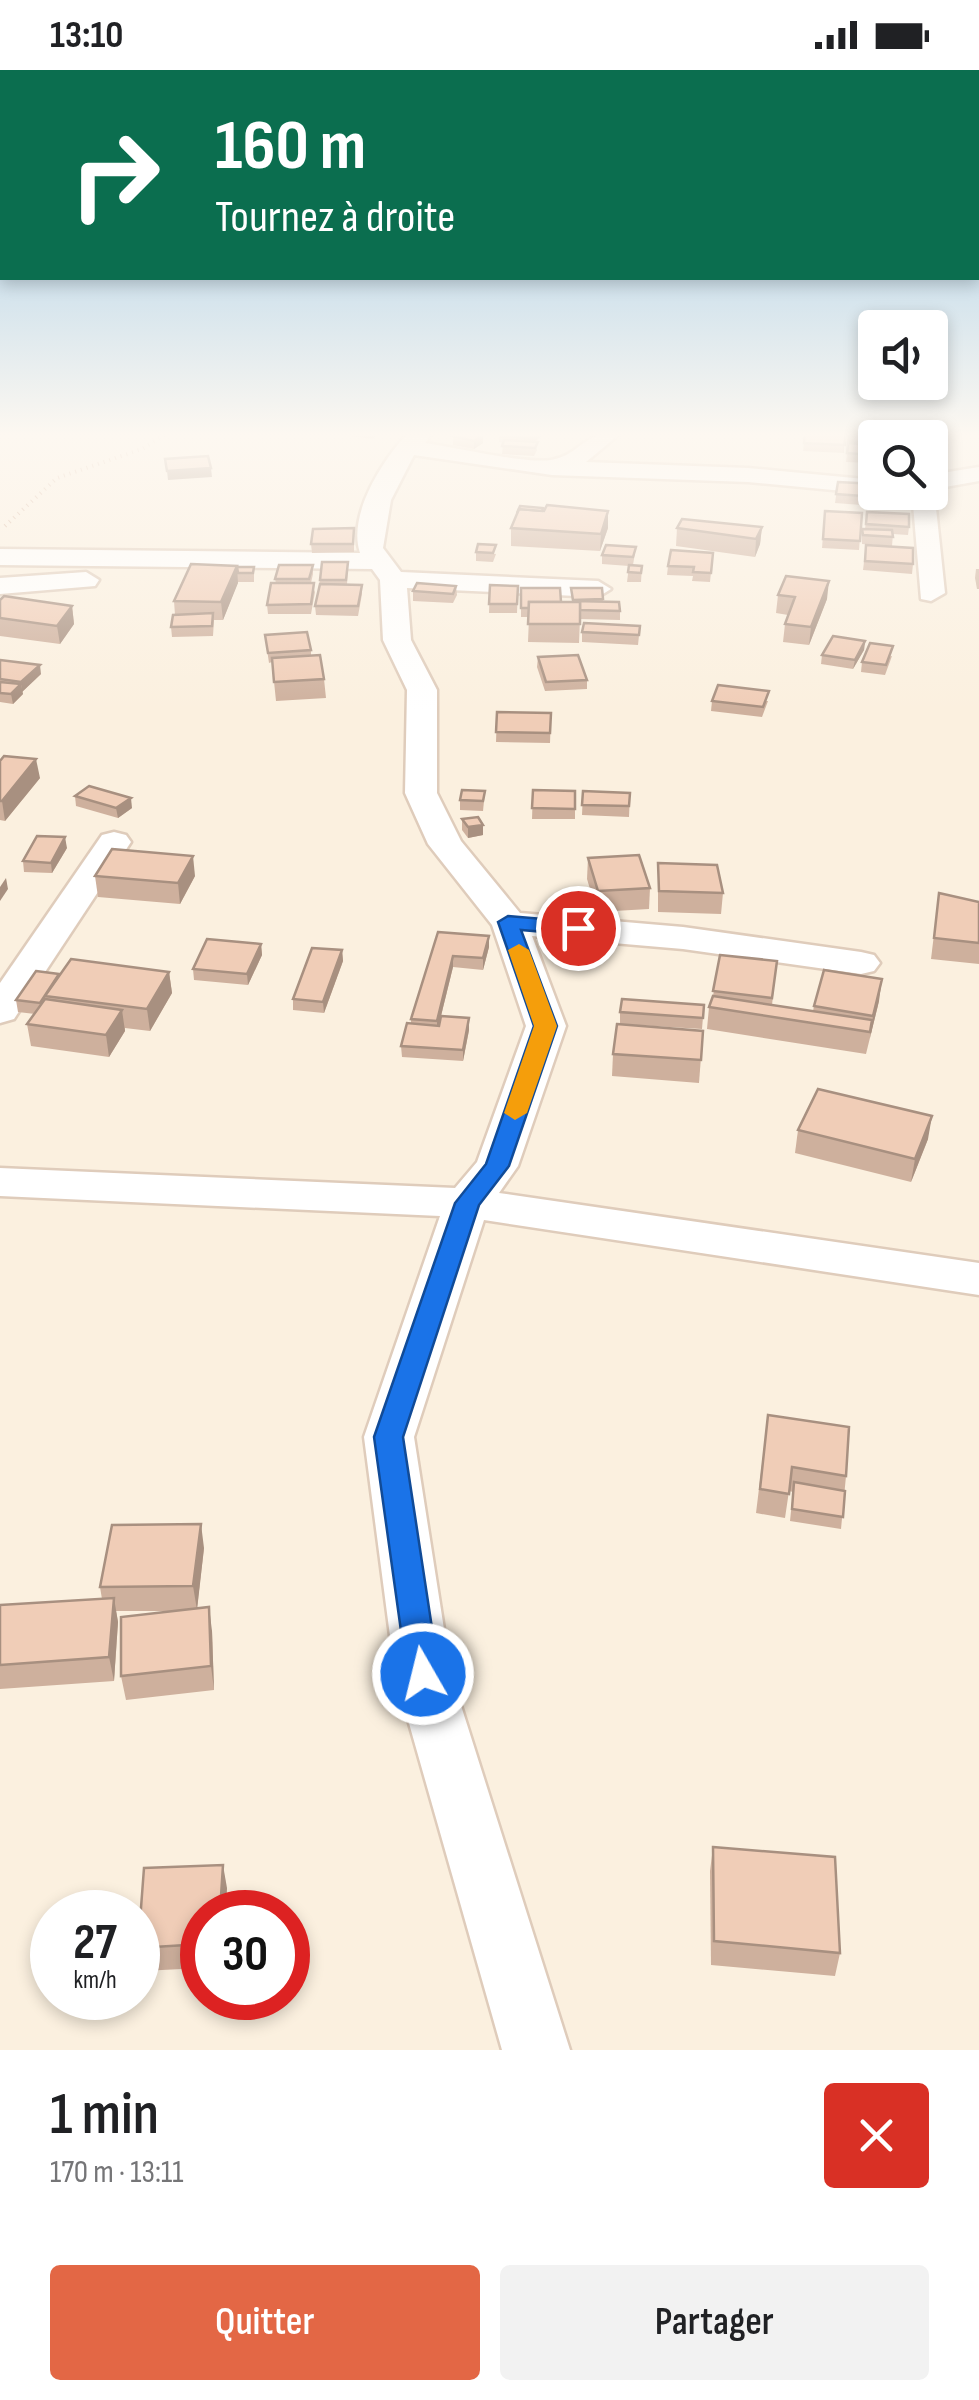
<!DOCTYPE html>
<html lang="fr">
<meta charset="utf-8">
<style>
body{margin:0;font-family:"Sofia Sans Condensed",sans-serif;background:#f2f2f2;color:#202124;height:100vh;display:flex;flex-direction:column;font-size:38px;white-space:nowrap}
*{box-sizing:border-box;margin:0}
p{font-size:32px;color:#757577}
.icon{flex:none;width:55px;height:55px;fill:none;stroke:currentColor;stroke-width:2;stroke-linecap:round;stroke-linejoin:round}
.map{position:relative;height:1980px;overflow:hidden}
.drawer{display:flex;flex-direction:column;background:#fff;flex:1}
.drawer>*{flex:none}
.guide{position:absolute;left:0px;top:0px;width:980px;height:210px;box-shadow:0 5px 15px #0003;background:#0b6e4f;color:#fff;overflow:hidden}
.fabs{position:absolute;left:858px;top:240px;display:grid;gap:20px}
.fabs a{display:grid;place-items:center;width:90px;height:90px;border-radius:10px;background:#fff;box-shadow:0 5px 15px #0003;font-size:50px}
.speed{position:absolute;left:30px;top:1820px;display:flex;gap:20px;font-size:50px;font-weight:700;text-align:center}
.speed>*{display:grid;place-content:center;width:130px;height:130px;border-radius:50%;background:#fff;box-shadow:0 5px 15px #0003;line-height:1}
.speed small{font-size:25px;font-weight:400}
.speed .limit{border:15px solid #d22;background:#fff;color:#111}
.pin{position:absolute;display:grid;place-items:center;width:85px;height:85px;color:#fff;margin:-42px;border:5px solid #fff;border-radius:50%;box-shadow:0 2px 10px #0007}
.me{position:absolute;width:110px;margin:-55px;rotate:352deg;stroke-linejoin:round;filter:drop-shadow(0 0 8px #0008)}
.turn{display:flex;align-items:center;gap:35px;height:210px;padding:0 50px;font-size:45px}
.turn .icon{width:130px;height:130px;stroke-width:2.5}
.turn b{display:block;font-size:70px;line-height:85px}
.round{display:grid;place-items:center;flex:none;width:105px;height:105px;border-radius:10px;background:#f2f2f2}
.headline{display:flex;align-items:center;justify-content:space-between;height:170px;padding:0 50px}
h1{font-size:60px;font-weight:600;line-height:75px}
.primary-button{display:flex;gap:20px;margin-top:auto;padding:20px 50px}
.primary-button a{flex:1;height:115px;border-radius:10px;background:#e36745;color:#fff;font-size:40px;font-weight:600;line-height:115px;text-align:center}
.primary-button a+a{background:#f2f2f2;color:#202124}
.status{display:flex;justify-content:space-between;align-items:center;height:70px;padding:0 50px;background:#fff;direction:ltr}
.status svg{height:28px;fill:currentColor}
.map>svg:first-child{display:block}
</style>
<div class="status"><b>13:10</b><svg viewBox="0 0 49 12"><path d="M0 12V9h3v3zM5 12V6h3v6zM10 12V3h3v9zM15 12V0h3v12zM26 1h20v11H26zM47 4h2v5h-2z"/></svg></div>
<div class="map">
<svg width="979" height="1980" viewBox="0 0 979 1980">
<rect width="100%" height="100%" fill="#fbf0df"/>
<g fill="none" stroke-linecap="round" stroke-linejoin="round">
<defs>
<g id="street">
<path d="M409 362H433L425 373C454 377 526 394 551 390 583 384 580 362 622 362L586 392 748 398 875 410V422H882L875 424 748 412 552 405 414 385 391 430 383 478 401 502 598 511 611 519 598 527 407 518 411 570 437 620V723L461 771 520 843 683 857 861 882 874 885 880 893 874 901 861 904 683 879 532 866 566 956 518 1096 499 1123 979 1193V1225L484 1150 414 1367 451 1604 570 1980H502L395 1604 364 1367 440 1146 0 1126V1098L455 1118 477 1092 526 956 492 855 428 774 405 723 407 620 383 570 380 510 372 499 0 495V479L360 483C347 444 384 388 409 362Z"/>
<path d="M979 397V411L934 419 945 523 931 531 921 529 912 422H930V405Z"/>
<path d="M86 502 99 510 95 516 0 524V508Z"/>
<path d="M114 762 126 765 131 772 14 949 0 953V913L102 765Z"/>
</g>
</defs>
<use href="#street" stroke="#dfccbb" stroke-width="5"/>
<path stroke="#d4b19b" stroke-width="4" stroke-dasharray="1 5" stroke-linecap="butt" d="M5 456 57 408 142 379 169 362"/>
<use href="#street" fill="#fff" fill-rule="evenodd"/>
</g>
<g fill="#ceb09d">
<path d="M322 362H381L373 369Z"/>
<path d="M460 362 483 373 474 379 453 375V366Z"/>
<path d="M501 362H545L535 372 537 380 534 386 502 384 503 373 499 372V364Z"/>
<path d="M801 362H844V383L803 381 805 363Z"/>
<path d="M875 368V381H872L871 393 846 392 848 371Z"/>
<path d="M838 412 877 423 875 436 835 433Z"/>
<path d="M543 438V441H608V458L600 481 511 476V458Z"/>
<path d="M825 441 862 443 859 480 822 478Z"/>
<path d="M867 442 909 457 908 465 893 464 892 476 862 474V459H865Z"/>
<path d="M762 457 760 474 755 487 676 476 677 458Z"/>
<path d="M354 458V482L312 483 311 474Z"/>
<path d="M866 475 913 494 912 504 863 500Z"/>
<path d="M636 477 633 495 642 496 641 512H627L629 496 602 494V485Z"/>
<path d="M476 482 496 484 493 492 476 491Z"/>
<path d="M713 483 710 512 692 511 693 506 667 505 668 496Z"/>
<path d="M348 492 347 515H362V524L358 546 316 545 315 536 320 510Z"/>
<path d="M313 495V504L311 513 315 522 311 544H268L267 535 276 513 275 509Z"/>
<path d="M237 497H254V512H238L223 550H214L213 566 172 567 171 557 175 545 174 531Z"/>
<path d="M976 499H979V519H977L975 508Z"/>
<path d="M490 515 518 516 517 543H489Z"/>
<path d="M456 516 457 525 453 533 413 531V521Z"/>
<path d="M521 518 561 532H572L571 518H602L603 532 620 541V550L580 549 579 573 528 572 529 547H521Z"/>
<path d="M778 525 827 529 809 575 783 572 785 554 788 545 776 543Z"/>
<path d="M0 530 72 536 74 554 60 574 0 566Z"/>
<path d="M640 556 638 575 582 572V562Z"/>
<path d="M265 565 311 580V585L324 609 326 628 276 631 272 592 269 593Z"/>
<path d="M865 571 864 580 853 599 821 594 822 585Z"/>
<path d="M892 586 885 605 861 602 862 592Z"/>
<path d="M538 587 587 610V619L545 621 537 597Z"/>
<path d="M0 590 41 604 22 622 23 624 13 634 0 632Z"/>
<path d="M712 631H768L762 647 711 641Z"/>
<path d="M497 642 551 643 550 673 496 672Z"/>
<path d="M0 691 40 708 5 751 0 750Z"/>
<path d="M533 720 575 721V749H532Z"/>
<path d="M485 721 483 741 460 740V730Z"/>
<path d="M583 721 630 723 629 747 582 745Z"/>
<path d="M75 726 132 738 118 748 76 736Z"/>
<path d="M462 749 483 765 468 768 462 760Z"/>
<path d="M67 778 52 803 24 802 23 791Z"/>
<path d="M588 788 650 818 649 839 597 842 587 809Z"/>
<path d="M658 793 723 823 721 844 658 842Z"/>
<path d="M95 806H195L180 834 98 827Z"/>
<path d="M939 823 979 832V894L931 889Z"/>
<path d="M438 862 489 877 483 900 453 897 441 946 469 948V960L463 991 402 987 401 976 411 954V949Z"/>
<path d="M261 874 262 885 248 915 194 910 193 899Z"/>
<path d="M342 880 343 891 324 943 293 940V929Z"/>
<path d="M720 885 777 891 772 935 813 941 814 936 879 931 866 984 707 959 709 937 713 926Z"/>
<path d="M169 902 172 923 150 961 125 958V961L109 987 31 976 27 954 35 944 18 942 16 930 59 904Z"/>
<path d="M704 935 702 959 620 954V942Z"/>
<path d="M703 961 699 1013 612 1006 613 984Z"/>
<path d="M798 1060 928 1069 911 1112 795 1083Z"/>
<path d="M768 1345 846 1406 841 1459 790 1451 793 1422 789 1421 785 1448 756 1443Z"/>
<path d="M204 1478 197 1538 212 1561 214 1620 126 1630 121 1606 176 1541H116L118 1552 114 1611 0 1619V1535L102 1529 100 1517Z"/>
<path d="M713 1777 840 1883 835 1906 711 1895 710 1801Z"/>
<path d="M227 1818 225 1842H202V1898L142 1901 138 1881V1869Z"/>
</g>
<g fill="#a89080">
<path d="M536 362H545L529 377V369Z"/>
<path d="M483 365V373L474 379V371Z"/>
<path d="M211 398 212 407 168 410 167 401Z"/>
<path d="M608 441V458L600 481 601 464Z"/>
<path d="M762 457 760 474 755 487 756 469Z"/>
<path d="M237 496 238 513 223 550 221 532Z"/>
<path d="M829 511 827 529 809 575 811 557Z"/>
<path d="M72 536 74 554 60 574 57 556Z"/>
<path d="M865 571 864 580 853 599 855 590Z"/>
<path d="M40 595 41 604 22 622 21 612Z"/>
<path d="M21 614 23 624 13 634 11 624Z"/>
<path d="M36 689 40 708 5 751 2 731Z"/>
<path d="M131 728 132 738 118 748 116 738Z"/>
<path d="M483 755V765L468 768V757Z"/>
<path d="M65 767 67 778 52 803 51 793Z"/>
<path d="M193 786 195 806 180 834 178 813Z"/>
<path d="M6 808 8 819 0 831V817Z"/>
<path d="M489 866V877L483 900V888Z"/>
<path d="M261 874 262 885 248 915 247 904Z"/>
<path d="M342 880 343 891 324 943 323 932Z"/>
<path d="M453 886V897L437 962V951Z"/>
<path d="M169 902 172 923 150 961 147 939Z"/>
<path d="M882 909 879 931 870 968 873 946Z"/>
<path d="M122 940 125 961 109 987 106 965Z"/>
<path d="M469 948V960L463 991V980Z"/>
<path d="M932 1046 928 1069 911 1112 915 1089Z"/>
<path d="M201 1454 204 1478 197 1540 193 1516Z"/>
<path d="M114 1528 118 1552 114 1611 109 1587Z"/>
<path d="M209 1537 212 1561 214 1620 211 1596Z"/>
<path d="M223 1795 227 1818 225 1842H220Z"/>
</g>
<g fill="#f0cdb7" stroke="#a89080" stroke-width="2.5">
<path d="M460 362H468L483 365 474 371 453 366Z"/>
<path d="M501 362H536L529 369 499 364Z"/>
<path d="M805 362 845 363V375L804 373Z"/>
<path d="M851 362H893L892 368H875V373L848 371Z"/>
<path d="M504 370 538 372 535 378 502 376Z"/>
<path d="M848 373 873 375 872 385 847 383Z"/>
<path d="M208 386 211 398 167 401 165 389Z"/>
<path d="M838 412 875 414 876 427 836 424Z"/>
<path d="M547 435 608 441 601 464 511 458 519 439 544 441Z"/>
<path d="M520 436 543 438 542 441 519 439 517 443Z"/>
<path d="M825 441 862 443 860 471 823 469Z"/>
<path d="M867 442 909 444V457L866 454Z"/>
<path d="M682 449 762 457 756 469 677 458Z"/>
<path d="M354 458 353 474H311L313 459Z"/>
<path d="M862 459 892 460 893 467 863 465Z"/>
<path d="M478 474 496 475 493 483 476 482Z"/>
<path d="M606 475 636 477 633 487 602 485Z"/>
<path d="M866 475 913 478V494L865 491Z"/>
<path d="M671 480 713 483 711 503 693 502 694 497 668 496Z"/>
<path d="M322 492H348L346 510H320Z"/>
<path d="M191 494 237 496 221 532 174 531Z"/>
<path d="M279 495H313L309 509H275Z"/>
<path d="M629 495 642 496 641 503 628 502Z"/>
<path d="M237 497H254L253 503H238Z"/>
<path d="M786 506 829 511 811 557 785 554 795 527 778 525Z"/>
<path d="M271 513H314L311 534 267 535Z"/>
<path d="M417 513 456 516 453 524 413 521Z"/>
<path d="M320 514 362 515 358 536H315Z"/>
<path d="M490 515 518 516 517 534H489Z"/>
<path d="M521 518H560L561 532H529V538H521Z"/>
<path d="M571 518H602L603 529 573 530Z"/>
<path d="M4 526 72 536 57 556 0 548V530Z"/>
<path d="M574 531 619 532 620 541 580 540V532Z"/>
<path d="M529 532H580V554H528Z"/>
<path d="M213 543 212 556 171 557 173 545Z"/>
<path d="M584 553 640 556 639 565 582 562Z"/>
<path d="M307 562 311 580 268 583 265 565Z"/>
<path d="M833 566 865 571 855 590 822 585Z"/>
<path d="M870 573 893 576 886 595 862 592Z"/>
<path d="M320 585 324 609 274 612 272 588Z"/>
<path d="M578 585 587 610 546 612 538 587Z"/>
<path d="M0 590 40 595 21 612 0 609Z"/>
<path d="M0 612 21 614 11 624 0 623Z"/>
<path d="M718 615 769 621 763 637 712 631Z"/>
<path d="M497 642 551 643 550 663 496 662Z"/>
<path d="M4 686 36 689 2 731H0V691Z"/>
<path d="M89 716 131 728 116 738 75 726Z"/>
<path d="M462 720 485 721 483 731 460 730Z"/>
<path d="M533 720 575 721V739L532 738Z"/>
<path d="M583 721 630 723 629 736 582 735Z"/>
<path d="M478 747 483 755 468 757 462 749Z"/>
<path d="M37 766 65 767 51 793 23 791Z"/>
<path d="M112 779 193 786 178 813 95 806Z"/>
<path d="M639 785 650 818 598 821 588 788Z"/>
<path d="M658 793 717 795 723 823 659 821Z"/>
<path d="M939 823 979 832V873L934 868Z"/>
<path d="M438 862 489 866 483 888 453 886 437 951 411 949Z"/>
<path d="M207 869 261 874 247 904 193 899Z"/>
<path d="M312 878 342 880 323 932 293 929Z"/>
<path d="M720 885 777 891 772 928 713 921Z"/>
<path d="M71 889 169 902 147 939 45 926Z"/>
<path d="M824 900 882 909 873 946 814 936Z"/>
<path d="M36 901 59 904 40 933 16 930Z"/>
<path d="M713 926 872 950 870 962 709 937Z"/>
<path d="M45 929 122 940 106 965 27 954Z"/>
<path d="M622 929 704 935 703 948 620 942Z"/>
<path d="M441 946 469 948 463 980 401 976 407 953 439 956Z"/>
<path d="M617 954 703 961 701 990 613 984Z"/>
<path d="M818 1019 932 1046 915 1089 798 1060Z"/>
<path d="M768 1345 849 1357 846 1406 792 1397 789 1424 760 1419Z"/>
<path d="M794 1412 845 1421 843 1447 792 1439Z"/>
<path d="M201 1454 193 1516 100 1517 112 1455Z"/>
<path d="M114 1528 109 1587 0 1595V1535Z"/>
<path d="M209 1537 211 1596 121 1606V1547Z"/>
<path d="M713 1777 835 1787 840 1883 714 1871Z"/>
<path d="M223 1795 220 1842H202V1874L138 1878 144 1798Z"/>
</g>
<linearGradient id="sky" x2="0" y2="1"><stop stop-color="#93c4e6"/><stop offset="0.57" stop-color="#fdf8f1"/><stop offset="1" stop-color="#fdf8f1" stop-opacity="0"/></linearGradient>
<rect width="979" height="640" fill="url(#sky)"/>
<path fill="#1a73e8" stroke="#114b97" stroke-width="2.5" d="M508 846 578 852 589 858 578 865 521 860 557 956 509 1096 479 1135 403 1367 439 1604 435 1614 423 1618 412 1614 407 1604 374 1367 455 1133 486 1094 534 956 498 852Z"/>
<path fill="#f59e0b" d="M519 874 529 880 557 956 527 1043 515 1050 504 1043 534 956 508 880Z"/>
</svg>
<div class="fabs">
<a><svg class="icon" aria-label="sound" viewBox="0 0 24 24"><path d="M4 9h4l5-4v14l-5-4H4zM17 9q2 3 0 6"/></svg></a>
<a><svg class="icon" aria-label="search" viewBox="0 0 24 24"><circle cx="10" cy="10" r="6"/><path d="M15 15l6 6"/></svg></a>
</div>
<div class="speed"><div>27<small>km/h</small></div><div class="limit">30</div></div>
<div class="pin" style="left:578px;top:858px;background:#d93025"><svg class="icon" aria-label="arrive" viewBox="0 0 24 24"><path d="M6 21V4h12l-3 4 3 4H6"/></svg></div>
<svg class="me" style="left:423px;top:1604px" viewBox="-20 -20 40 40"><circle r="17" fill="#1a73e8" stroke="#fff" stroke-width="3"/><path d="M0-11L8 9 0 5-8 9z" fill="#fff"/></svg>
<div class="guide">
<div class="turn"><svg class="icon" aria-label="right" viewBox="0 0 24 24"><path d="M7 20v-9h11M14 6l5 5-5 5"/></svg><div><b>160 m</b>Tournez à droite</div></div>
</div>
</div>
<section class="drawer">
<div class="headline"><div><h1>1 min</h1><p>170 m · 13:11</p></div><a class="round" style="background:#d93025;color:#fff"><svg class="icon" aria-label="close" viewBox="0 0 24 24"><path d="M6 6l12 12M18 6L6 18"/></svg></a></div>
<div class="primary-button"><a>Quitter</a><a>Partager</a></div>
</section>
